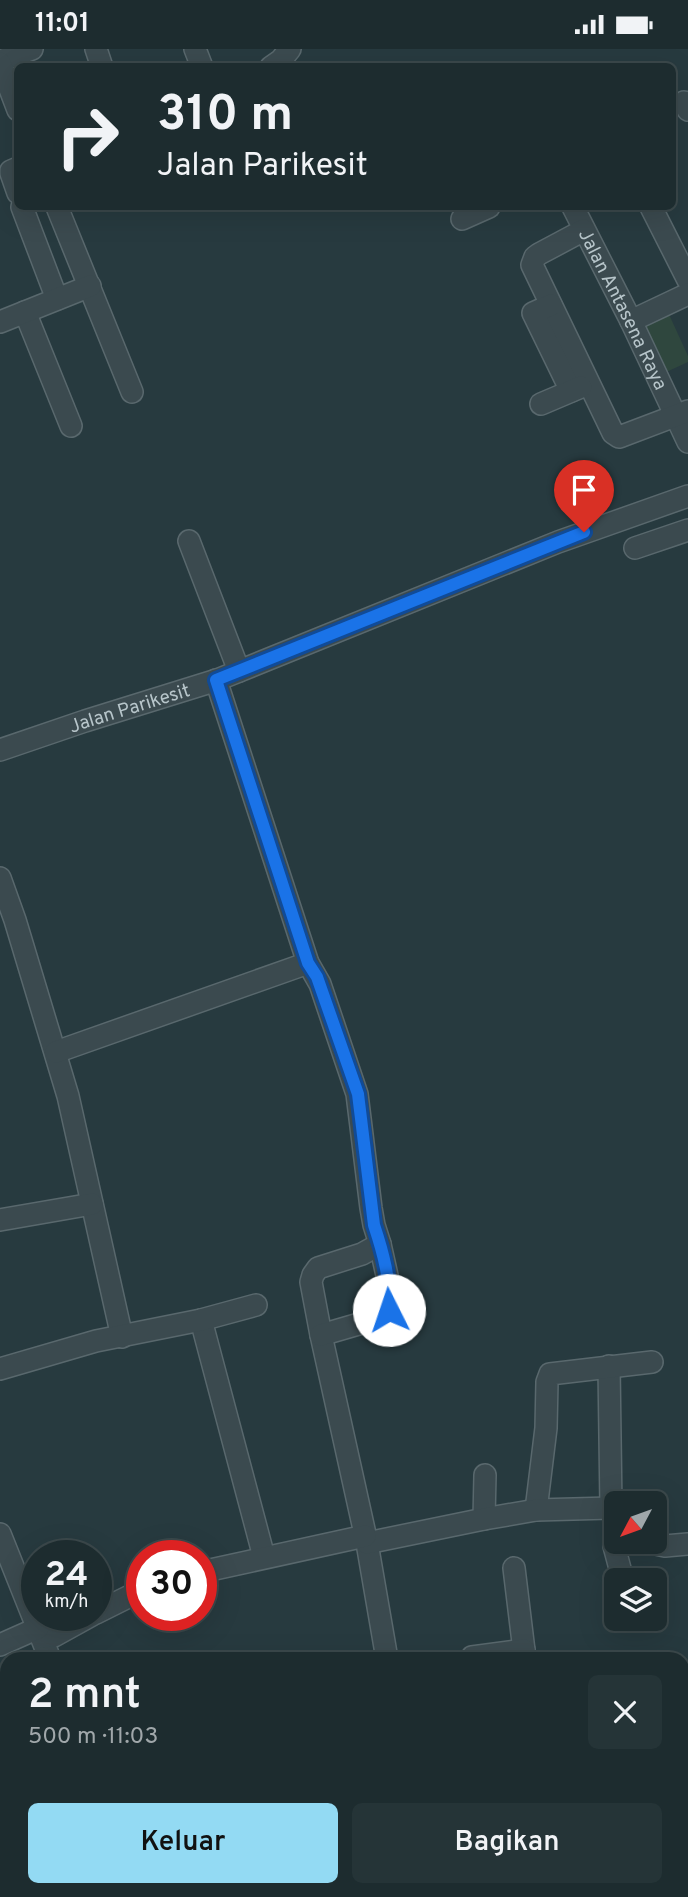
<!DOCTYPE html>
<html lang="id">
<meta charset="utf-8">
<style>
body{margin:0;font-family:Overpass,sans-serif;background:#253437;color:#f1f3f6;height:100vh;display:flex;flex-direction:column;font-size:26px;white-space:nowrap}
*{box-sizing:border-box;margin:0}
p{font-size:23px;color:#a0a7aa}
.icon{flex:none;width:38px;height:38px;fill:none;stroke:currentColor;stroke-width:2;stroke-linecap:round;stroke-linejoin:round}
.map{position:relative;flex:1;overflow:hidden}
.sheet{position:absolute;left:0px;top:1603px;width:690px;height:245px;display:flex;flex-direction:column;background:#1d2c2f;border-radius:21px 21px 0 0;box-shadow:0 7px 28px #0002,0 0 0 2px #3b484b}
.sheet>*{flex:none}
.guide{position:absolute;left:14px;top:14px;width:662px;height:147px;border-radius:10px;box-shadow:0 7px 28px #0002,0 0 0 2px #3b484b;background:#1d2c2f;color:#f1f3f6;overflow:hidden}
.needle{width:46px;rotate:229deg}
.buttons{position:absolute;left:604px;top:1442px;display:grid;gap:14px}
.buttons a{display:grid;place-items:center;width:63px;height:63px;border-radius:10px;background:#1d2c2f;box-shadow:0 7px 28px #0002,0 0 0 2px #3b484b;font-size:35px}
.speed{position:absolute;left:21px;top:1491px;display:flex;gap:14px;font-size:35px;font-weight:700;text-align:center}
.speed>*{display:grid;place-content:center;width:91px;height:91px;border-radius:50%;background:#1d2c2f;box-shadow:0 7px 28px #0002,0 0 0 2px #3b484b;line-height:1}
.speed small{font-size:18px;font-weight:400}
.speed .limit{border:10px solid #d22;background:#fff;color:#111}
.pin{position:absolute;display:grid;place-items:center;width:60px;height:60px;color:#fff;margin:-72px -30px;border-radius:50% 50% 50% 0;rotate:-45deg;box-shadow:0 0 7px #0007}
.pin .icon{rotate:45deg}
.me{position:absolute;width:77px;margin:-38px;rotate:356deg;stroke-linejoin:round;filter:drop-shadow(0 0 5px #0008)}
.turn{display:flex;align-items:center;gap:24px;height:147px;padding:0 28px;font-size:32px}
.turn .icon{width:91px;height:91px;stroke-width:2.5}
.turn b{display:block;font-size:49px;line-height:60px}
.round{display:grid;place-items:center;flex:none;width:74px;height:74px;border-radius:10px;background:#253437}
.summary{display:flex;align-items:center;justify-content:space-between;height:119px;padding:0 28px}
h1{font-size:42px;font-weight:600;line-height:52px}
.cta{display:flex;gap:14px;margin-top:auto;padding:14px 28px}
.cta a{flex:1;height:80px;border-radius:10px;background:#93daf3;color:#111;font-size:28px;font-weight:600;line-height:80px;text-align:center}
.cta a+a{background:#253437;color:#f1f3f6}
.status{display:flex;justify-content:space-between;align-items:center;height:49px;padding:0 35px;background:#1d2c2f;direction:ltr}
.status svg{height:19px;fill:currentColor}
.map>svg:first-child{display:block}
</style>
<div class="status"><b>11:01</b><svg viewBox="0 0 49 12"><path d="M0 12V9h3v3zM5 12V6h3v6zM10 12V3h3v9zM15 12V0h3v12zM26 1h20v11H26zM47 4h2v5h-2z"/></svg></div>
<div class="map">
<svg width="688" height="1848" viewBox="0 0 688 1848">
<rect width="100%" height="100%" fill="#273a3f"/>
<path fill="#2f473e" d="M667 261 688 307V313L662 325 638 275Z"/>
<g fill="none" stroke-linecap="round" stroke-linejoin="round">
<defs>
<g id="minor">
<path d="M96 0 102 18"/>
<path d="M195 0 202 18"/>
<path d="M0 12 32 0"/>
<path d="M0 14 18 61"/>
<path d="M271 18 281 11 290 0"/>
<path d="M684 53 688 61"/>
<path d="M18 119 11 122V124L18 144"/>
<path d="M22 158 57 250"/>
<path d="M57 158 132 343"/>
<path id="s1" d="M573 158 631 272 688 393"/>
<path d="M651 158 688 231"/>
<path d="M462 170 489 158"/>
<path d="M584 181 539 205 535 208 532 216 613 384 619 388 622 387 688 362"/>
<path d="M551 256 533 264 571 342"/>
<path d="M25 263 71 377"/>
<path d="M631 272 688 245"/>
<path d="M0 273 90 237"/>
<path d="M541 355 581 338"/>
<path d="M189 492 239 622"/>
<path d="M635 499 688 481"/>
<path d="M216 631 308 914 320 935 357 1045 371 1159 374 1176 380 1195 362 1205 318 1219 313 1226 311 1233 321 1286 367 1494 387 1610"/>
<path id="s2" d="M0 701 85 672 217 631 558 493 688 447"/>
<path d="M0 829 15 871 68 1047 122 1288"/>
<path d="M56 1003 308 914"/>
<path d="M0 1171 92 1155"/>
<path d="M201 1271 264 1508"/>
<path d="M321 1286 376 1270 389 1261 390 1240 380 1195"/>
<path d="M609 1317 611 1459 616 1466"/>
<path d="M0 1320 96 1292 201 1271 256 1256"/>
<path d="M536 1461 546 1379 547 1333 550 1325 652 1313"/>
<path d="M484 1470 485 1426"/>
<path d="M0 1485 50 1610"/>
<path d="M616 1491 614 1497 623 1531"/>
<path d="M647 1493 665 1497 688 1495"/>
<path d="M367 1494 484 1470 536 1461 611 1459"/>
<path d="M514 1519 525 1610"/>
<path d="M201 1523 365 1487"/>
<path d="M96 1564 142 1541"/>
<path d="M42 1588 54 1587 92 1566"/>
<path d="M0 1596 38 1579"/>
<path d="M472 1608 524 1601"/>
<path d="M682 1631 688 1629"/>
<path d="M0 1759 7 1758"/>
<path d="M682 1794 688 1809"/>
<path d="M100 1841 101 1848"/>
<path d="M350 1841 352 1848"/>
<path d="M575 1841 577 1848"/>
</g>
</defs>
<use href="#minor" stroke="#59686d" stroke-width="24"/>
<path stroke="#4e635e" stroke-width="2.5" stroke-dasharray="5 5" stroke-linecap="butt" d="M402 18 410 14 412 18"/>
<use href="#minor" stroke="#3b4a4f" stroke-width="21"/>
</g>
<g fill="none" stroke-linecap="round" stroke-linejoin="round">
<defs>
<path id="route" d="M389 1261C391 1232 383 1203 374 1176L358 1045 317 928 308 914 216 631 584 483"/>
</defs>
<use href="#route" stroke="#114b97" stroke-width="18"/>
<use href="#route" stroke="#1a73e8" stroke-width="12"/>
</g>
<g text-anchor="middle" stroke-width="7" stroke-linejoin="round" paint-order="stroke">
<g font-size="19" fill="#b7c5ca" stroke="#202f34">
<text dy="7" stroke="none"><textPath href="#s1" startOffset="114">Jalan Antasena Raya</textPath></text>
<text dy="7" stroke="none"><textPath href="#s2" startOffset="136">Jalan Parikesit</textPath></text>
</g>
</g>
</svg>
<div class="buttons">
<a><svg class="needle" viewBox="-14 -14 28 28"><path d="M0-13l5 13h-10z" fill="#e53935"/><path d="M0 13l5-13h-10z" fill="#a0a7aa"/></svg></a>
<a><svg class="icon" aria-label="layers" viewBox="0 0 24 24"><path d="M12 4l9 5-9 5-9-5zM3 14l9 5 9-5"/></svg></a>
</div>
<div class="speed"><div>24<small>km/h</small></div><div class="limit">30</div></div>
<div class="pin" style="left:584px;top:483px;background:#d93025"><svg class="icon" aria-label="arrive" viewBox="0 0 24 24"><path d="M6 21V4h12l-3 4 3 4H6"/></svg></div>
<svg class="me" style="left:389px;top:1261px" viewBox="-20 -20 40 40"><circle r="19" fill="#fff"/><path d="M0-13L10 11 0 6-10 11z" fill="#1a73e8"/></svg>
<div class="guide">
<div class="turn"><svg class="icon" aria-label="right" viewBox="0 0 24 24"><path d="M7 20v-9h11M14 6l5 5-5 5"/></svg><div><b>310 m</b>Jalan Parikesit</div></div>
</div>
<section class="sheet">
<div class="summary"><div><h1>2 mnt</h1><p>500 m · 11:03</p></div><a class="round"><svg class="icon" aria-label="close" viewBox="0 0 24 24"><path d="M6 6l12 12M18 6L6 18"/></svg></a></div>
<div class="cta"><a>Keluar</a><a>Bagikan</a></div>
</section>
</div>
